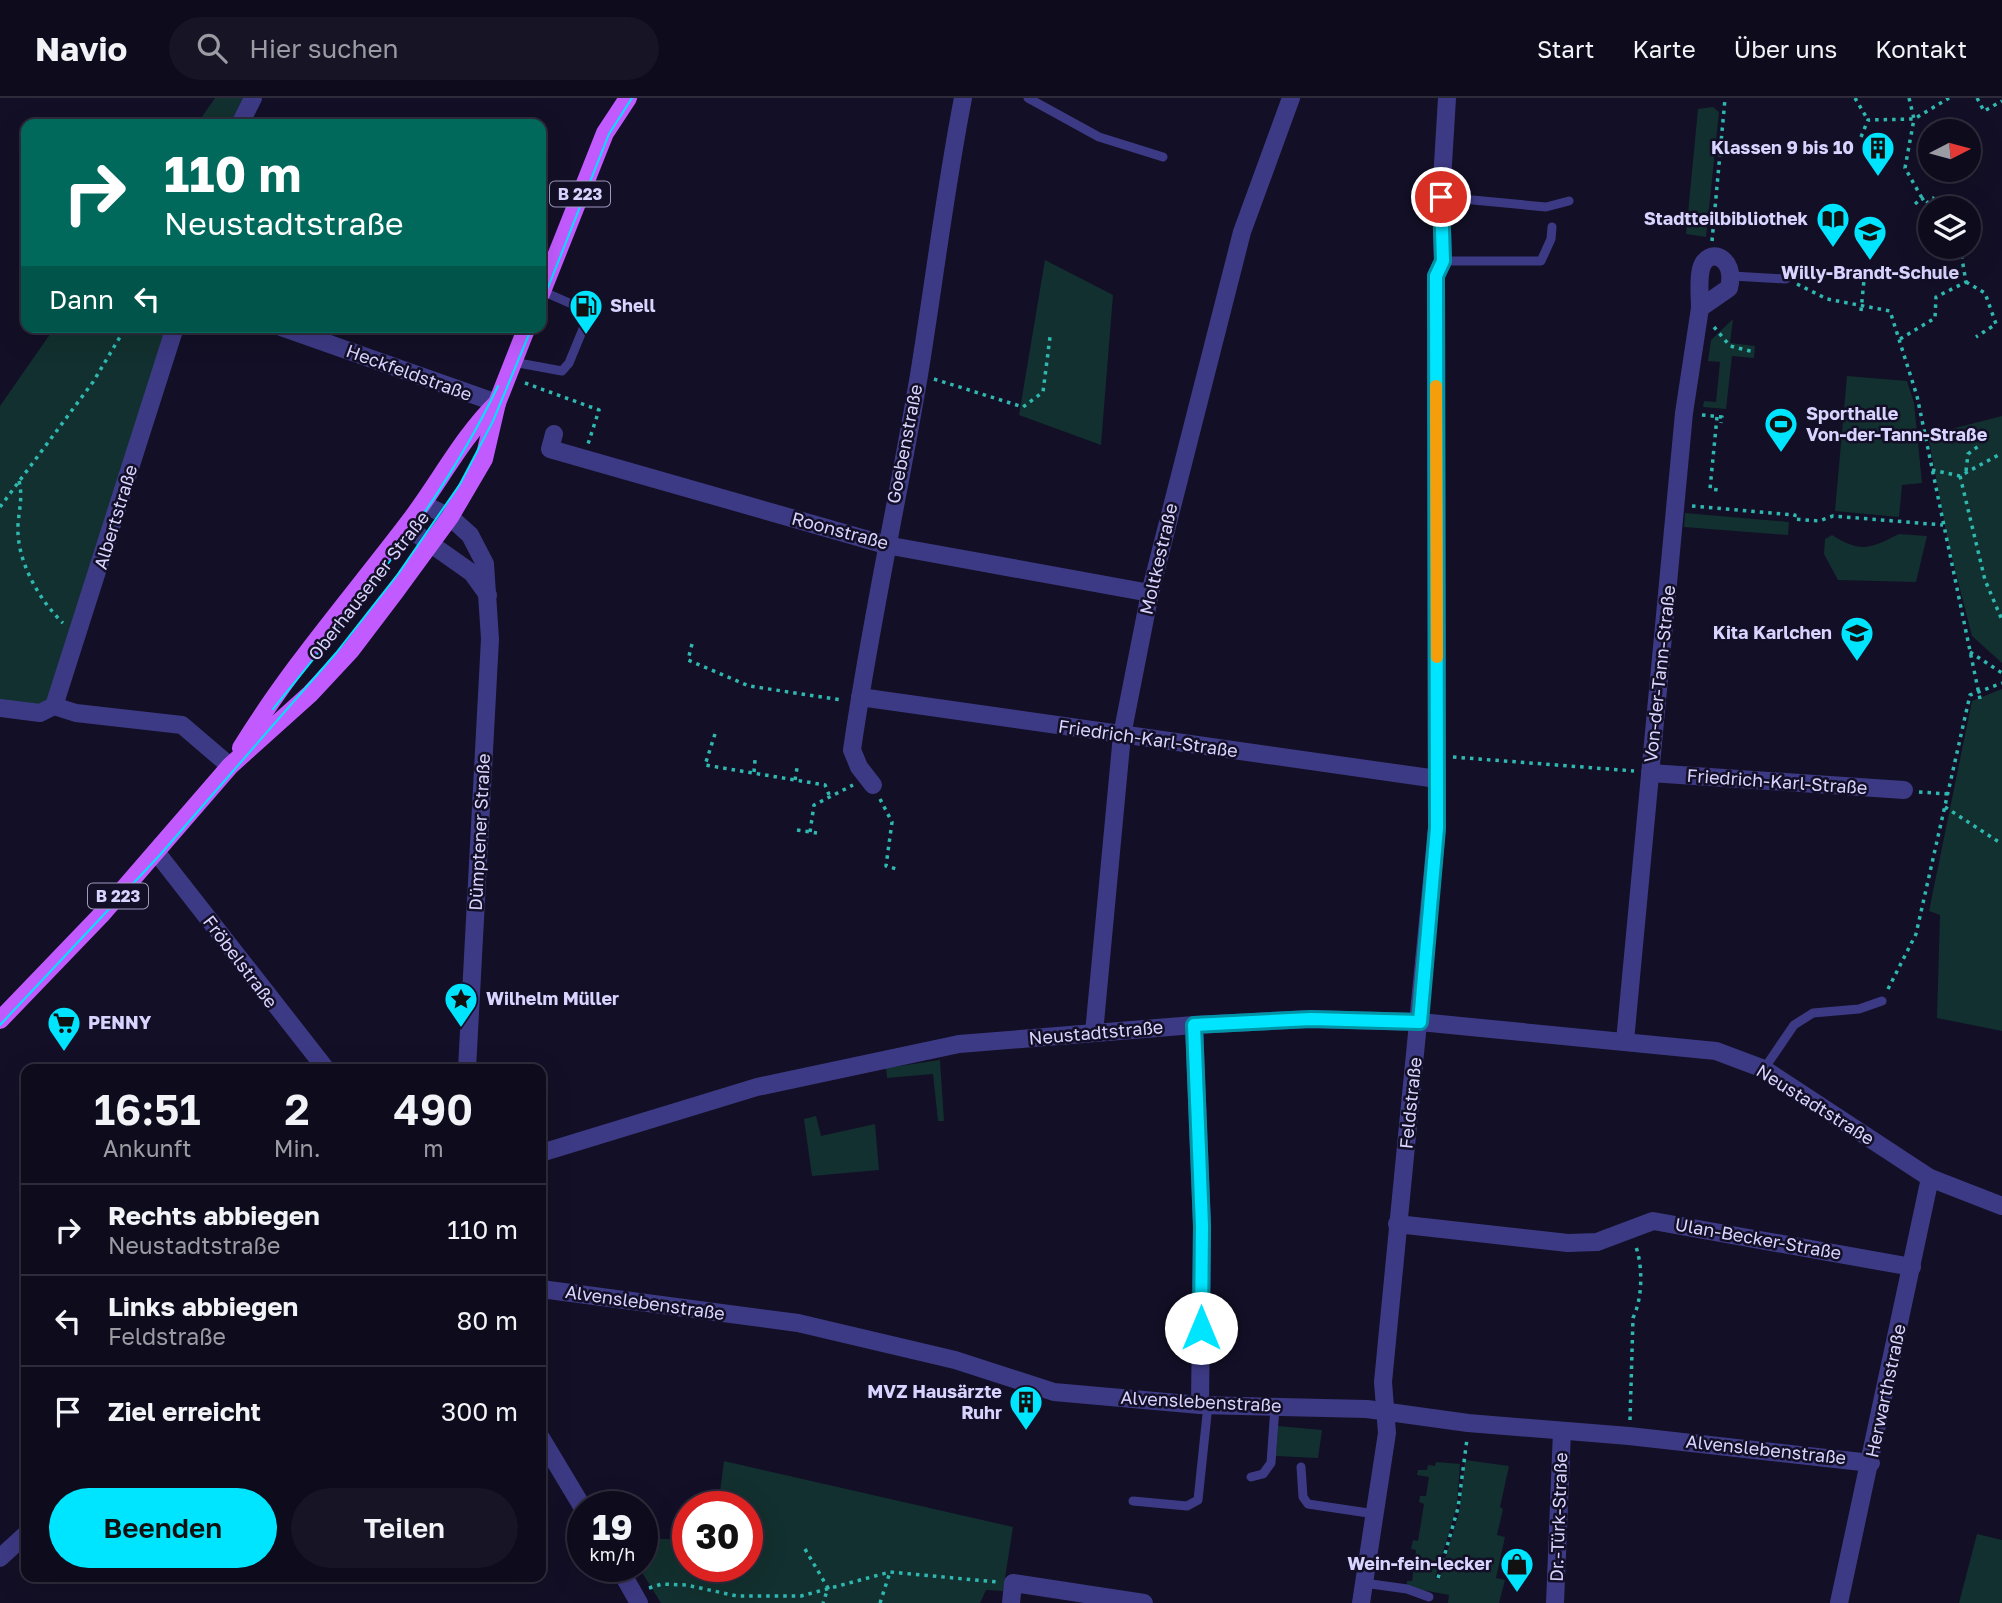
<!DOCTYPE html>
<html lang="de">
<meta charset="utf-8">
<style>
body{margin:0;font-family:"Golos Text",sans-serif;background:#171425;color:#f1f3f6;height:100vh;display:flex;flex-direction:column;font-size:26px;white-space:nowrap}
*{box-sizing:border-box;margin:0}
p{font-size:23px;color:#9b9ba3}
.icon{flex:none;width:38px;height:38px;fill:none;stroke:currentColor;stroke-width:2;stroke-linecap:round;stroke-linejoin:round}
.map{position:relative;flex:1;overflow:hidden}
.drawer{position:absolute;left:21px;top:966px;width:525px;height:518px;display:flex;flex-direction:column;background:#0e0b1c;border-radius:14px;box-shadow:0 7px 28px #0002,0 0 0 2px #2e2b3b}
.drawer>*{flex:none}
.banner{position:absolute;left:21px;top:21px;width:525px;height:214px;border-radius:14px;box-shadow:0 7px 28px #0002,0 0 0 2px #2e2b3b;background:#00695c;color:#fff;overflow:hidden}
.needle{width:46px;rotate:84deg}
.fabs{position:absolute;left:1918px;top:21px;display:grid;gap:14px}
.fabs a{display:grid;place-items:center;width:63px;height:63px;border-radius:50%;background:#0e0b1c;box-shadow:0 7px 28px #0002,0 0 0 2px #2e2b3b;font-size:35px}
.speed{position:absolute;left:567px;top:1393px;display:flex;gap:14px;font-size:35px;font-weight:700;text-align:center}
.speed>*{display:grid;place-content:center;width:91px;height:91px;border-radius:50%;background:#0e0b1c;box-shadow:0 7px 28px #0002,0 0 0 2px #2e2b3b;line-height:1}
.speed small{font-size:18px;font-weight:400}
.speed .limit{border:10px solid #d22;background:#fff;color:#111}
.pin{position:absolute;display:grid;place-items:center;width:60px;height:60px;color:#fff;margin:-30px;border:4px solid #fff;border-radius:50%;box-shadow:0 2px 7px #0007}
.me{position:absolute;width:77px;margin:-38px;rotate:0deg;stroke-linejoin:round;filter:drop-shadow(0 0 5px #0008)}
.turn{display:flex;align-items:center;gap:24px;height:147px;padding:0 28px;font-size:32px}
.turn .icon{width:91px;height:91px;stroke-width:2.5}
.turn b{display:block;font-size:49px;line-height:60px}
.then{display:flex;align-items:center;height:66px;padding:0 28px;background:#0003;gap:14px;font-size:26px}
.eta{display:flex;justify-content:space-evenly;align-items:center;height:119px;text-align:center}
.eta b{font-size:42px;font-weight:600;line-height:49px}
.button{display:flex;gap:14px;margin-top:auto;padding:14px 28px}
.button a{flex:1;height:80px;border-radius:42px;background:#00e5ff;color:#111;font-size:28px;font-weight:600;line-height:80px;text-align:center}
.button a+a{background:#171425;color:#f1f3f6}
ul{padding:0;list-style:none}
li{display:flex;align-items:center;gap:21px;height:91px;padding:0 28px;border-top:2px solid #2e2b3b}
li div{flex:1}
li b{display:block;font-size:26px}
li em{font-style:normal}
header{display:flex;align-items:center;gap:42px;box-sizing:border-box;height:98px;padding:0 35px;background:#0e0b1c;border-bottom:2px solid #2e2b3b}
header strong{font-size:33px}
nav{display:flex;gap:38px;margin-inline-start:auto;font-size:24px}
.search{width:490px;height:63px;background:#171425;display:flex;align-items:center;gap:18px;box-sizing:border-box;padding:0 24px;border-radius:38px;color:#9b9ba3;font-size:26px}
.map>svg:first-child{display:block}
</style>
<header>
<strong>Navio</strong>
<div class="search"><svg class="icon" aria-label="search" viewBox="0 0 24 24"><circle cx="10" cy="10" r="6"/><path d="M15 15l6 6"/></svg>Hier suchen</div>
<nav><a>Start</a><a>Karte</a><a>Über uns</a><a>Kontakt</a></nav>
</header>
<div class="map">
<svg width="2002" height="1505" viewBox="0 0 2002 1505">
<rect width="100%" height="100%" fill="#130f26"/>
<g fill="#12302f">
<path d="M215 0H243L230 26H197Z"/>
<path d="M1713 9 1719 14 1706 139 1686 136 1698 11Z"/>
<path d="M1045 162 1113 197 1101 347 1019 317Z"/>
<path d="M1733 221 1730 245 1755 248 1754 260 1732 258 1726 311 1703 309 1704 303 1716 304 1720 264 1708 263 1711 242Z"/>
<path d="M55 229H166L47 608 0 606V308Z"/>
<path d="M1847 278 1907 283 1914 305 1922 385 1902 387 1899 419 1835 413Z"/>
<path d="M2002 318V565L1972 538 1948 444 1928 337Z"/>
<path d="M1685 415 1789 424 1788 437 1684 429Z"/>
<path d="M1899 436 1927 438 1916 484 1838 482 1824 456 1825 441 1832 437C1861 455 1869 451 1899 436Z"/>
<path d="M2002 591V933L1937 920 1940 817 1929 813 1972 603Z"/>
<path d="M940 962 944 1023H938L933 976 887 980 886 970Z"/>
<path d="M816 1018 821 1038 875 1026 879 1072 812 1078 804 1021Z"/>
<path d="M1278 1328 1322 1332 1318 1360 1276 1358Z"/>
<path d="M1465 1362 1509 1368 1500 1409 1503 1411 1497 1437 1505 1439 1496 1480 1505 1482 1499 1505H1448L1449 1497 1407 1489V1483H1412L1416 1452 1411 1451 1413 1442 1418 1443 1424 1406 1419 1404 1420 1398H1426L1429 1379 1417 1377 1418 1372H1427L1428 1367 1435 1368 1436 1364 1460 1366 1457 1408 1435 1480 1439 1481 1459 1415Z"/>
<path d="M724 1363 1013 1429 1003 1493 986 1492 980 1505H661L638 1468H642V1440L688 1442V1468H747V1409H718Z"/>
<path d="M1977 1436 2002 1442V1505H1959Z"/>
</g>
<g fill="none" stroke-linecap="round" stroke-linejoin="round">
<g stroke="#2fb8b0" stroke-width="3.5" stroke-dasharray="3.5 5" stroke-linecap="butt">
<path d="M1855 0 1868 22"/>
<path d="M1909 0 1914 21 1905 70 1922 100"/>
<path d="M1977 0 1984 13 2002 3"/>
<path d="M1861 39 1868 22 1914 21 1949 0"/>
<path d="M1915 106 1922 100 1926 106 1933 100 1940 110"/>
<path d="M1712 143 1725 1"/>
<path d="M1966 184 1985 195 1996 226 1976 239"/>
<path d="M1797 186 1827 201 1890 213 1917 298 1980 601"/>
<path d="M1714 229 1730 248 1754 254"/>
<path d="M1900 241 1935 220 1936 199 1966 184 1960 149"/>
<path d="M934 281 1023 309 1043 294 1050 239"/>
<path d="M525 285 599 312 588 346"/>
<path d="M1702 317 1722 319 1721 325"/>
<path d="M1717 319 1710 391 1719 392"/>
<path d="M1932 372 1960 378 2002 355"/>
<path d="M1966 373 1968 356 1980 347"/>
<path d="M1960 378 1985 482 2002 522"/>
<path d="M19 383C23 399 19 411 18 427 16 462 39 502 63 525"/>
<path d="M1692 408 1795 417 1794 421 1819 423 1833 418 1943 427"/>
<path d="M0 409 93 284 126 229"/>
<path d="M692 546 688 562 749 588 842 602"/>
<path d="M1970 554 2002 575"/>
<path d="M715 636 705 667 825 687 830 699"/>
<path d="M1453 659 1634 673"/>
<path d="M754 674 755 662"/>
<path d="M795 682 797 670"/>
<path d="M1919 694 1948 696"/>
<path d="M880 701 892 724 886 768 900 772"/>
<path d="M1945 709 2002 746"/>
<path d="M797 732 817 735"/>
<path d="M810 734 814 707 853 687"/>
<path d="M1888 891 1916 836 1970 597 2002 585"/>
<path d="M1630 1322 1633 1220C1643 1199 1643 1167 1635 1146"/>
<path d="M805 1451 828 1490 823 1505"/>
<path d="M1438 1480 1458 1410 1467 1341"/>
<path d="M649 1490 662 1486 686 1487 737 1498H801L890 1474 997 1484"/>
<path d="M880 1505 890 1474"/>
</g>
<g stroke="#3d3a85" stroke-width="9">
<path d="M1028 0 1099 39 1163 59"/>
<path d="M1441 99 1546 109 1569 103"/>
<path d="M1443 163H1541L1551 141 1552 129"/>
<path d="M1732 178 1786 181"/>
<path d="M513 264 562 273 569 265 590 214 542 193"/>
<path d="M1764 971 1794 927 1813 915 1859 911 1882 903"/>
<path d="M1301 1369 1303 1399 1308 1406 1375 1416"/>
<path d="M1251 1379 1263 1376 1271 1365 1275 1309"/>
<path d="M1133 1403 1187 1408 1198 1402 1208 1307"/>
<path d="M1364 1485 1407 1491 1429 1499"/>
</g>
<g stroke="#3d3a85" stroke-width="18">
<path d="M240 26 253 0"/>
<path d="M281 229 497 305"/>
<path d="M554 336 550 351 886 447 1150 495"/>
<path d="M860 599 1437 681"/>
<path d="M54 608 175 229"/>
<path d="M0 610 40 615 54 608 76 615 182 627 230 668"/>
<path d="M1650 675 1904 692"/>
<path d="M873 687 859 669 852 652C870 526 898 402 919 277 934 185 945 92 963 0"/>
<path d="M157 755 326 971"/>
<path d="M1194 927 1202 1128 1200 1307"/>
<path d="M1094 935 1122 637 1150 495 1242 134 1291 0"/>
<path d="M1625 943 1684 315 1700 210 1729 190C1737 158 1707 148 1701 171 1698 183 1700 198 1700 210"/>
<path d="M541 1055 757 989 959 946 1194 927 1311 921 1420 924 1716 953 1764 971 1930 1080 2002 1108"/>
<path d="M1397 1126 1568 1145 1597 1144 1653 1123 1912 1169"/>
<path d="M541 1191 798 1225 955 1262 1054 1294 1200 1307 1367 1311 1468 1325 1629 1338 1871 1365"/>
<path d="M0 1460 26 1436"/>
<path d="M1011 1505 1013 1485 1144 1505"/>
<path d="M1361 1505 1387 1335 1383 1284 1437 730 1436 178 1443 163 1441 99 1447 0"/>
<path d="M1555 1505 1562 1333"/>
<path d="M1839 1505 1930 1080"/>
</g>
<g stroke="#3d3a85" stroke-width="18">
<path d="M423 406 450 419 470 437 485 466 490 541 467 971"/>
<path d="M408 426 411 432 472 475 488 497"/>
<path d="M541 1340 583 1410"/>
<path d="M618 1468 639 1505"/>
</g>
<g stroke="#c25bff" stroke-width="18">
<path d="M541 196 605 35 628 0"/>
<path d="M241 650C290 570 352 499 409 424 439 385 462 339 497 305"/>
<path d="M0 922 101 817 230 668 310 596 351 552 395 494 450 419 484 361 497 305 527 229"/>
</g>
<g stroke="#00e5ff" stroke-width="2">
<path d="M541 207 609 36 632 0"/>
<path d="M273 611C355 510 442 406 498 288"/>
<path d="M0 927 159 758 336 555 398 476 460 386 493 323 532 229"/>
</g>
<path stroke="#2fb8b0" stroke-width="3.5" stroke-dasharray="3.5 5" stroke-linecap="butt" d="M1861 213 1864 182"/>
</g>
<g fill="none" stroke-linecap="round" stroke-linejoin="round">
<defs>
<path id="route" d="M1201 1230 1202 1128 1194 927 1311 921 1420 924 1437 730 1436 178 1443 163 1441 99"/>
</defs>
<use href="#route" stroke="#0095a6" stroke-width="18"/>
<use href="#route" stroke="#00e5ff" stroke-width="12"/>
<path stroke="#f59e0b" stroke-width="12" d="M1436 288 1437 559"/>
</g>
<defs>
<symbol id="building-pin" viewBox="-11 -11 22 30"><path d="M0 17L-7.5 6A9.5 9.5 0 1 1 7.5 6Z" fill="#00e5ff" stroke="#130f26"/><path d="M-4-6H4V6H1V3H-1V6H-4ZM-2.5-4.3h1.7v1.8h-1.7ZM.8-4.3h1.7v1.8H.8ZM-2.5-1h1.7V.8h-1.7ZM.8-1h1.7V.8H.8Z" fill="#111"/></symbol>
<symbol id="library-pin" viewBox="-11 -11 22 30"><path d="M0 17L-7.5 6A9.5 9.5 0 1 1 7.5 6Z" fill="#00e5ff" stroke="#130f26"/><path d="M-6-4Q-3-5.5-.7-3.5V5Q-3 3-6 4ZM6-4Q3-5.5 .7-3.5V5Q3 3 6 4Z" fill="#111"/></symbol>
<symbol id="school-pin" viewBox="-11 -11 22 30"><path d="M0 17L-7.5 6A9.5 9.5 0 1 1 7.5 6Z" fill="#00e5ff" stroke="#130f26"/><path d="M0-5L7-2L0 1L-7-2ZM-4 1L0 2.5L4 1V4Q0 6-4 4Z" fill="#111"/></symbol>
<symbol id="fuel-pin" viewBox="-11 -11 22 30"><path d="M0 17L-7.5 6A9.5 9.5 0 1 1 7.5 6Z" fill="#00e5ff" stroke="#130f26"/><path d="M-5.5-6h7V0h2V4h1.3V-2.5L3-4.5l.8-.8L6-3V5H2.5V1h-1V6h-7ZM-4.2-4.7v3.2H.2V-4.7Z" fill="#111"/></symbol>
<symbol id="stadium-pin" viewBox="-11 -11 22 30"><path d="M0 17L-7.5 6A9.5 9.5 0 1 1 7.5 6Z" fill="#00e5ff" stroke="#130f26"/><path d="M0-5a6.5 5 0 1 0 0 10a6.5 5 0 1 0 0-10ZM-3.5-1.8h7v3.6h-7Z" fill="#111"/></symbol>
<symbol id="sight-pin" viewBox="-11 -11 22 30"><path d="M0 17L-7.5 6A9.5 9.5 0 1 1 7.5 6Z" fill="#00e5ff" stroke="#130f26"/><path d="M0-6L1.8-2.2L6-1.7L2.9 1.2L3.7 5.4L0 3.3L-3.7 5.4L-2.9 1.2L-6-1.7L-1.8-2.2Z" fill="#111"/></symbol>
<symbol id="supermarket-pin" viewBox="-11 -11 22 30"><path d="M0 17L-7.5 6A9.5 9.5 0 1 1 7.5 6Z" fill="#00e5ff" stroke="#130f26"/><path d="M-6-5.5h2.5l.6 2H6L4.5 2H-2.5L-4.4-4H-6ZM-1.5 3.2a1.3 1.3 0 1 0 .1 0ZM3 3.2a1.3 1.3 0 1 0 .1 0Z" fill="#111"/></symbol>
<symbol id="shop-pin" viewBox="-11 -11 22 30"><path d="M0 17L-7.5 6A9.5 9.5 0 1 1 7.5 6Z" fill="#00e5ff" stroke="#130f26"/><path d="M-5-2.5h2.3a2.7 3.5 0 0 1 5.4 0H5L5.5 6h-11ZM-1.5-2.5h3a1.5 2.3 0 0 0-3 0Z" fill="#111"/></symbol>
</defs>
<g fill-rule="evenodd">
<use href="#building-pin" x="1859" y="31" width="38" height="52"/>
<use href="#library-pin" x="1814" y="102" width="38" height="52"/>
<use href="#school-pin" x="1851" y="115" width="38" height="52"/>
<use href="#fuel-pin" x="567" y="189" width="38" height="52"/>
<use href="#stadium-pin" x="1762" y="307" width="38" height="52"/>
<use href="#school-pin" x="1838" y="516" width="38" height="52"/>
<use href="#sight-pin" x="442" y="882" width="38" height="52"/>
<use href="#supermarket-pin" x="45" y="906" width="38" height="52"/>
<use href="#building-pin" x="1007" y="1285" width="38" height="52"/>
<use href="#shop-pin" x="1498" y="1447" width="38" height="52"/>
</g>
<g text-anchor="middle" stroke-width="5" stroke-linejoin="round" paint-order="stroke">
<g fill="#130f26" stroke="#9e99be" stroke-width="2">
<rect x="550" y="83.5" width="60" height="25" rx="5"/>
<rect x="88" y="785.5" width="60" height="25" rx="5"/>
</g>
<g font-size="16" font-weight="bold" fill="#d9d4ff">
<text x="580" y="102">B 223</text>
<text x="118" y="804">B 223</text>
</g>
<g font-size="18" font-weight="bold" fill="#d9d4ff" stroke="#130f26" text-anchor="end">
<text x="1854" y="56">Klassen 9 bis 10</text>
<text x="1808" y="127">Stadtteilbibliothek</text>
<text x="1870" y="181" text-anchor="middle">Willy-Brandt-Schule</text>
<text x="610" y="214" text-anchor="start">Shell</text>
<text x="1806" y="322" text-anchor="start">Sporthalle<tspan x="1806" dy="21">Von-der-Tann-Straße</tspan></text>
<text x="1832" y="541">Kita Karlchen</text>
<text x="486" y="907" text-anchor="start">Wilhelm Müller</text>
<text x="88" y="931" text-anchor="start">PENNY</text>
<text x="1002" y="1300">MVZ Hausärzte<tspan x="1002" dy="21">Ruhr</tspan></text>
<text x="1492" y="1472">Wein-fein-lecker</text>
</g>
<g font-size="18" fill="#d9d4ff" stroke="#130f26">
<text transform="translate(409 275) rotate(20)" y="6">Heckfeldstraße</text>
<text transform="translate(905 346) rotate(-79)" y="6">Goebenstraße</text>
<text transform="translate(116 419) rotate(-73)" y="6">Albertstraße</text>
<text transform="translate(840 433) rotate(15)" y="6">Roonstraße</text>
<text transform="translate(1159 461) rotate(-77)" y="6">Moltkestraße</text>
<text transform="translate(369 488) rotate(-52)" y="6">Oberhausener Straße</text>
<text transform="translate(1660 576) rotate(-84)" y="6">Von-der-Tann-Straße</text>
<text transform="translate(1148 641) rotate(8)" y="6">Friedrich-Karl-Straße</text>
<text transform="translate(1777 684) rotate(4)" y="6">Friedrich-Karl-Straße</text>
<text transform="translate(480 734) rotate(-87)" y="6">Dümptener Straße</text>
<text transform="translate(240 864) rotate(53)" y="6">Fröbelstraße</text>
<text transform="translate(1096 935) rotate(-5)" y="6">Neustadtstraße</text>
<text transform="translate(1411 1005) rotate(-84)" y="6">Feldstraße</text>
<text transform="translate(1815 1007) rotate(32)" y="6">Neustadtstraße</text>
<text transform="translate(1758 1141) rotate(10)" y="6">Ulan-Becker-Straße</text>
<text transform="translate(645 1205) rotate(8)" y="6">Alvenslebenstraße</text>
<text transform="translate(1886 1293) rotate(-78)" y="6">Herwarthstraße</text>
<text transform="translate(1201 1304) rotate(3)" y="6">Alvenslebenstraße</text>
<text transform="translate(1766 1352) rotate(6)" y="6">Alvenslebenstraße</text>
<text transform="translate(1559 1419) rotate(-88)" y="6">Dr.-Türk-Straße</text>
</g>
</g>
</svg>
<div class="fabs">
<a><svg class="needle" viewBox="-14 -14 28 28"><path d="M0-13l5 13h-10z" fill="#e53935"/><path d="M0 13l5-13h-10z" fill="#9b9ba3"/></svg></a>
<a><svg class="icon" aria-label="layers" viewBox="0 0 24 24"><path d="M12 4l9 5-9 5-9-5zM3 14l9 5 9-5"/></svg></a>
</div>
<div class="speed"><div>19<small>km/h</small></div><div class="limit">30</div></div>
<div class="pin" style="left:1441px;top:99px;background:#d93025"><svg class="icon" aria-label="arrive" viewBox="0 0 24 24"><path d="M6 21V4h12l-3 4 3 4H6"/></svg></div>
<svg class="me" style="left:1201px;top:1230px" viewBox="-20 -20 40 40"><circle r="19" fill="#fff"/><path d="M0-13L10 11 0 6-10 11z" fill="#00e5ff"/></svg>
<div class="banner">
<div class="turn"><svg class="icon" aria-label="right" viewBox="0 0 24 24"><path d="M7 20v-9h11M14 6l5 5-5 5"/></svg><div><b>110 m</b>Neustadtstraße</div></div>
<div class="then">Dann<svg class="icon" aria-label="left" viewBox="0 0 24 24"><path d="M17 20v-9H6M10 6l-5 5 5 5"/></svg></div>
</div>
<section class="drawer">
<div class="eta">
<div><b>16:51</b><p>Ankunft</p></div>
<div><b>2</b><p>Min.</p></div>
<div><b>490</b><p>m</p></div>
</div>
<ul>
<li><svg class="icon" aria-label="right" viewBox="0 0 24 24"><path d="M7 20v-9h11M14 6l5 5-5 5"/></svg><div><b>Rechts abbiegen</b><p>Neustadtstraße</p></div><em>110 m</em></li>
<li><svg class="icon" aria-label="left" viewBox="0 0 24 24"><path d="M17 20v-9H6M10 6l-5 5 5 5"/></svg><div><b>Links abbiegen</b><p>Feldstraße</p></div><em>80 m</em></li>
<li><svg class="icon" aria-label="arrive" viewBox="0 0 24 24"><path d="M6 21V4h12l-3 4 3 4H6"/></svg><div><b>Ziel erreicht</b></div><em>300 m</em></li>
</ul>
<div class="button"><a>Beenden</a><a>Teilen</a></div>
</section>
</div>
